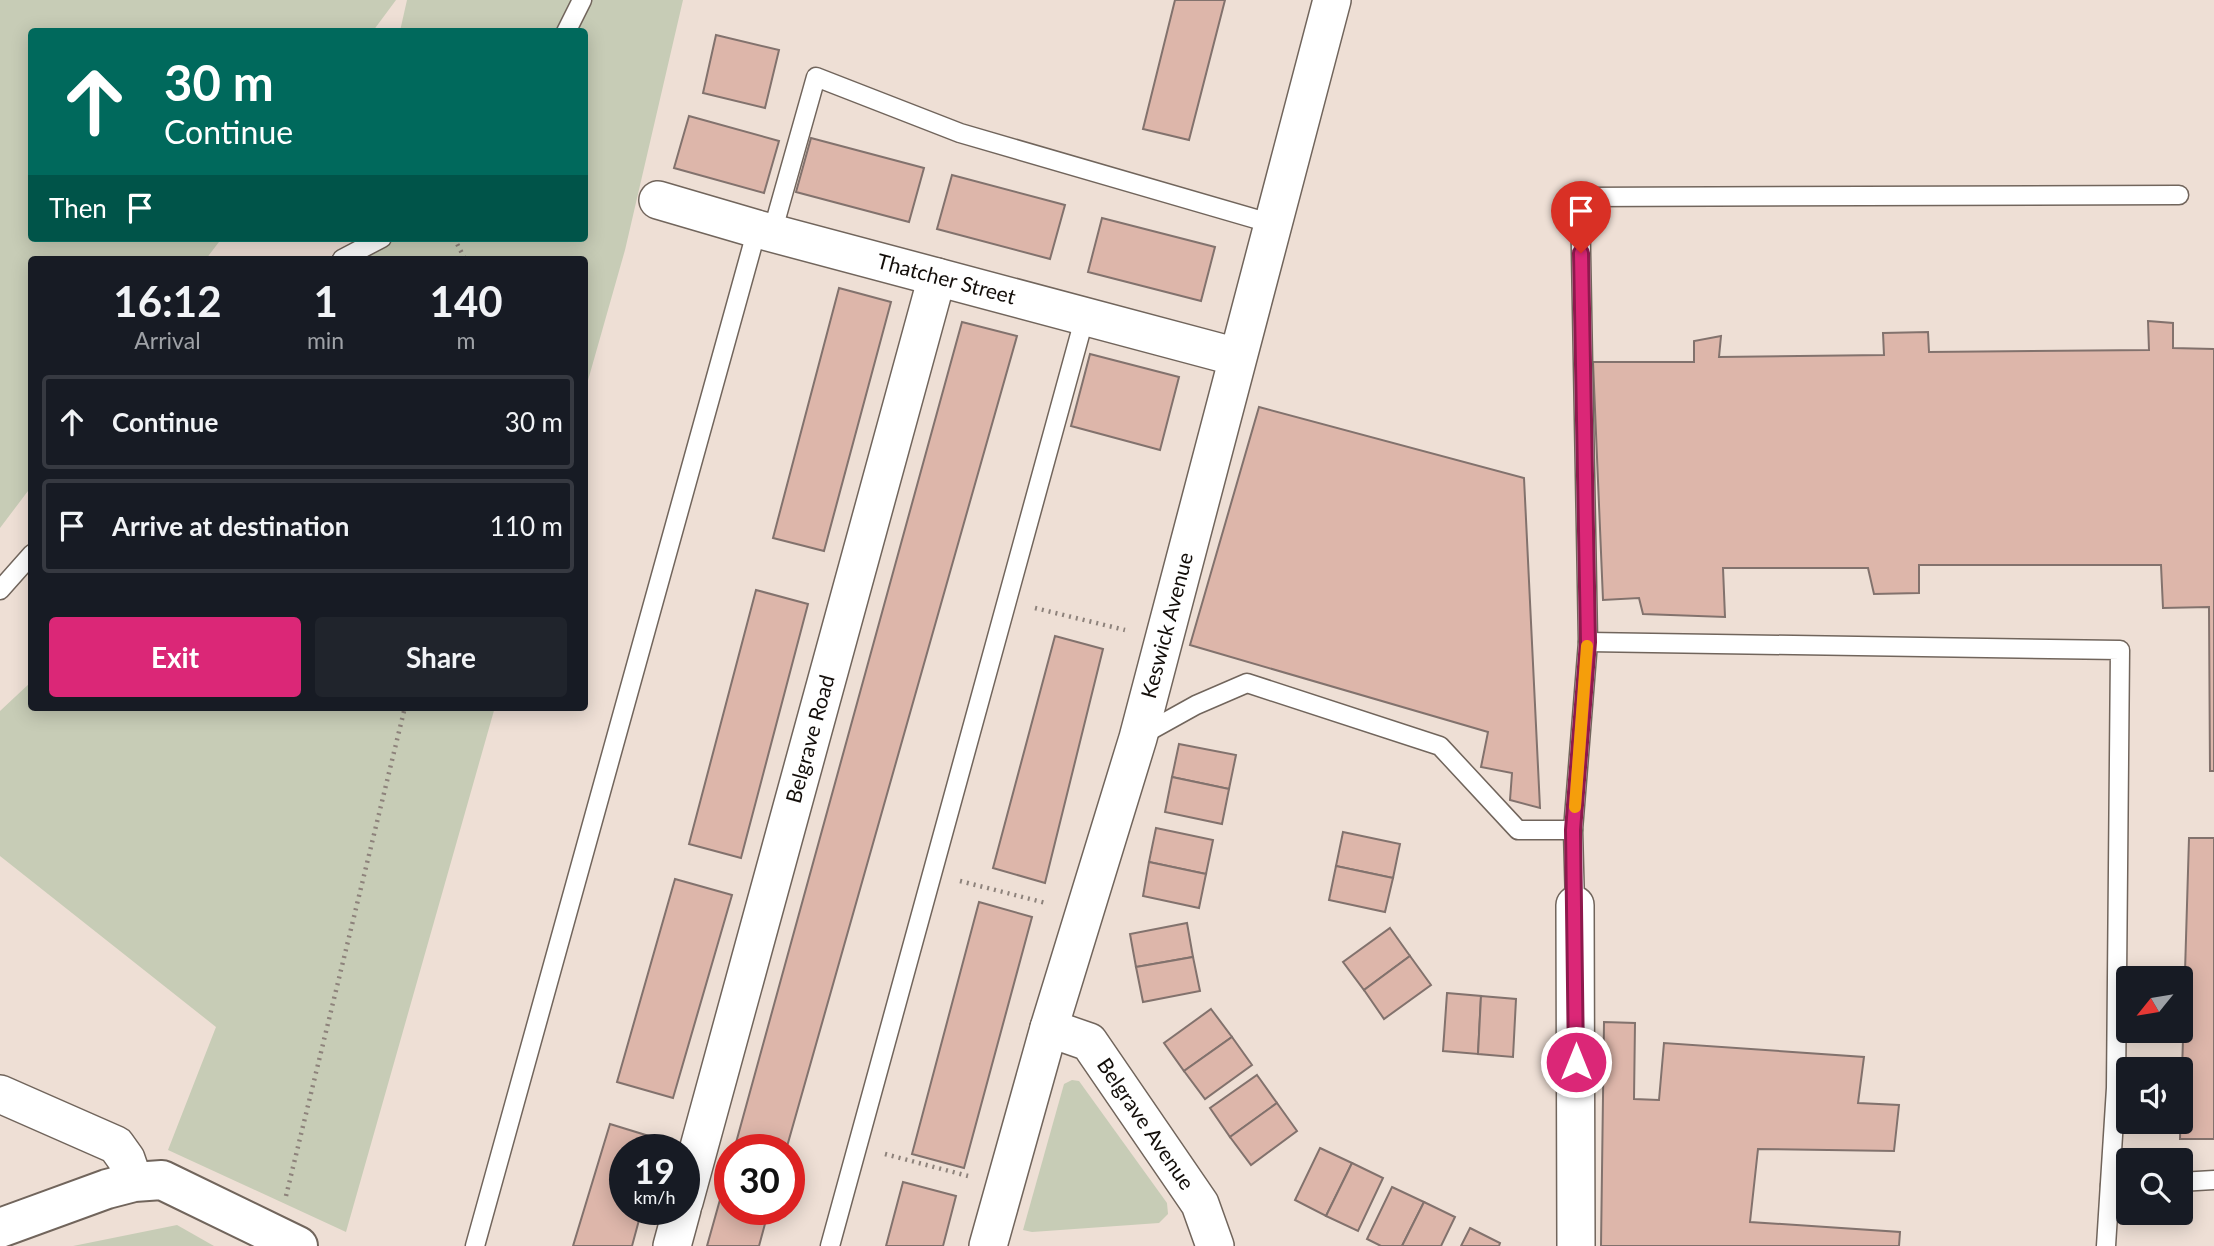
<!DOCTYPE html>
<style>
body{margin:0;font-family:Lato,sans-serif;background:#20242c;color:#f1f3f6;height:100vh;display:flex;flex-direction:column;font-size:26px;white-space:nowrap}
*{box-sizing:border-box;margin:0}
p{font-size:23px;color:#9ea1a6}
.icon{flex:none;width:38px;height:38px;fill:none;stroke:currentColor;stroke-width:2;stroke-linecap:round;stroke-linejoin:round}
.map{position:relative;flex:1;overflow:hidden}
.drawer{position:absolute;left:28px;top:256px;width:560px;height:455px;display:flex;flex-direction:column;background:#171b24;border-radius:7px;box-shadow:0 4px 18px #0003}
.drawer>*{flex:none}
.guide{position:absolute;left:28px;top:28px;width:560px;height:214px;border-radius:7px;box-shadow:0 4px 18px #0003;background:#00695c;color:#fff;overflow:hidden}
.needle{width:46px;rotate:240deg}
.tools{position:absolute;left:2116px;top:966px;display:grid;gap:14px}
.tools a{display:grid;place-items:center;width:77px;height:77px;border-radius:7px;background:#171b24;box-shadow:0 4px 18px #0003;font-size:35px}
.speed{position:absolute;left:609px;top:1134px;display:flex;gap:14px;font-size:35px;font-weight:700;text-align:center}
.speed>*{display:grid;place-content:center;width:91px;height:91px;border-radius:50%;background:#171b24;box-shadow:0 4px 18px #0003;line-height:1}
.speed small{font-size:18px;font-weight:400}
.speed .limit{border:10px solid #d22;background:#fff;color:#111}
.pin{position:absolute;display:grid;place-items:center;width:60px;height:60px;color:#fff;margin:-72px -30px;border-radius:50% 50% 50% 0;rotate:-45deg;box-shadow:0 0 7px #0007}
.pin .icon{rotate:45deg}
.me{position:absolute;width:77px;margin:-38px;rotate:0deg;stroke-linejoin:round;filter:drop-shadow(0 0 5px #0008)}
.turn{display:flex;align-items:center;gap:24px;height:147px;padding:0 21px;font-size:32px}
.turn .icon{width:91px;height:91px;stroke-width:2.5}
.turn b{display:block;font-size:49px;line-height:60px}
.then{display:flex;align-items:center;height:66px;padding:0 21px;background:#0003;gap:14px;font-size:26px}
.eta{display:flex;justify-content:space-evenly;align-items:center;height:119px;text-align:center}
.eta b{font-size:42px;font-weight:700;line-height:49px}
.button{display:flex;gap:14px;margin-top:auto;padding:14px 21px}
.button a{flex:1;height:80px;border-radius:7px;background:#db2777;color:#fff;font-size:28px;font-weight:700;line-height:80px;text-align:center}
.button a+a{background:#20242c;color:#f1f3f6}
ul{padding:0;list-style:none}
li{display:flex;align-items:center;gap:21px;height:94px;margin:0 14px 10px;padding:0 7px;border:4px solid #363941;border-radius:7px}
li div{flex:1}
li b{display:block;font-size:26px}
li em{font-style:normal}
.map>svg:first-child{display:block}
</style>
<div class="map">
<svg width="2214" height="1246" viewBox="0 0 2214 1246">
<rect width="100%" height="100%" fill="#eedfd5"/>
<g fill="#c7ccb6">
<path d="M0 0H396L373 31 32 32V238H222L206 259H32L31 487 0 528Z"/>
<path d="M407 0H683L625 250 585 391 584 259H365L367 238H584V32L400 31Z"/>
<path d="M31 682 32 707H495L346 1232 168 1150 216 1027 0 856V711Z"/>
<path d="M1072 1080 1079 1081 1167 1203 1168 1214 1159 1223 1032 1232 1023 1230 1064 1084Z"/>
<path d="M177 1225 214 1246H73Z"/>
</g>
<g fill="#ddb6aa" stroke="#82726d" stroke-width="2">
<path d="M1175 0H1225L1189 140 1143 129Z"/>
<path d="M716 35 779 50 765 108 703 93Z"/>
<path d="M689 116 779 141 764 193 674 168Z"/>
<path d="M811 138 924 168 909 222 796 192Z"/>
<path d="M952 175 1065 205 1050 259 937 229Z"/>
<path d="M1102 218 1215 247 1201 301 1088 272Z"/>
<path d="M839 288 891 302 824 551 773 538Z"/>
<path d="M2148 321 2173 323V348L2214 349V771H2210L2209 607 2163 608 2161 565H1919V593L1874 594 1868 568H1723L1725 617 1643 614 1639 598 1603 600 1593 362H1694V341L1721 336 1719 357 1884 355 1883 333 1928 332 1929 352 2149 350Z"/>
<path d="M962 322 1017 336 786 1150H734Z"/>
<path d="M1090 354 1179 377 1160 450 1071 426Z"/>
<path d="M1259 407 1524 478 1540 808 1510 800 1512 773 1481 767 1488 732 1190 645Z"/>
<path d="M756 590 808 604 741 858 689 844Z"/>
<path d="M1055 636 1103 649 1045 883 993 868Z"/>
<path d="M1179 744 1236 755 1229 789 1172 777Z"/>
<path d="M1172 777 1229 789 1222 824 1165 812Z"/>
<path d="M1156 828 1213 840 1206 874 1149 862Z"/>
<path d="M1343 832 1400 844 1393 878 1336 866Z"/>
<path d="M2189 838H2214V1139H2180Z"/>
<path d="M1149 862 1206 874 1199 908 1143 896Z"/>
<path d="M1336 866 1393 878 1385 912 1329 900Z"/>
<path d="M675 879 732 895 673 1098 617 1082Z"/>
<path d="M979 902 1032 917 964 1168 912 1154Z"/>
<path d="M1187 923 1193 957 1136 967 1130 934Z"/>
<path d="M1390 928 1410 956 1364 990 1343 962Z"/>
<path d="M1410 956 1431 985 1384 1019 1364 990Z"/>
<path d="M1193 957 1200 991 1143 1002 1136 967Z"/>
<path d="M1447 993 1481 996 1478 1054 1443 1051Z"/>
<path d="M1481 996 1516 999 1513 1057 1478 1054Z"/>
<path d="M1211 1009 1232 1037 1184 1071 1164 1043Z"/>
<path d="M1604 1022 1635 1023 1634 1099 1659 1100 1664 1043 1864 1057 1858 1103 1899 1105 1894 1151 1758 1149 1750 1222 1900 1232 1899 1246H1601Z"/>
<path d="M1232 1037 1252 1065 1205 1099 1184 1071Z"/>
<path d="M1257 1075 1277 1103 1230 1137 1210 1108Z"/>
<path d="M1277 1103 1297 1131 1251 1165 1230 1137Z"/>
<path d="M610 1124 662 1140 659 1150H625V1209H642L632 1246H573Z"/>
<path d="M1320 1148 1352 1163 1326 1216 1295 1200Z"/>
<path d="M1352 1163 1383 1178 1358 1231 1326 1216Z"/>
<path d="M730 1164V1209H769L759 1246H707Z"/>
<path d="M903 1182 956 1196 943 1246H886Z"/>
<path d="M1392 1187 1424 1202 1402 1246H1381L1367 1239Z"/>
<path d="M1424 1202 1455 1217 1441 1246H1402Z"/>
<path d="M1470 1228 1500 1243 1499 1246H1461Z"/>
</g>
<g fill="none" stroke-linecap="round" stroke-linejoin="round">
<defs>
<g id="lane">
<path d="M566 32 582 0"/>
<path d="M772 233 816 77 960 133 1273 224"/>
<path d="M342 259 382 238"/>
<path d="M0 590 32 554"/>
<path d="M1588 642 2120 650 2116 1088 2106 1246"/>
<path d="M1142 735 1196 705 1247 683 1440 746 1518 830H1573"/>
<path d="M1575 905 1573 830 1588 642 1580 197 2179 195"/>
<path d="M2180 1182 2214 1180"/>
<path d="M2110 1186 2128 1185"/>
<path d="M475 1246 757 229"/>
<path d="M830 1246 1085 316"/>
</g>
<g id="street">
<path id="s1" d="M658 200 757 229 1237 357"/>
<path d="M1575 905 1576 1246"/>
<path id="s2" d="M1049 1028 1089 1042 1200 1204 1215 1246"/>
<path d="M0 1094 116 1145 126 1159 134 1182"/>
<path id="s3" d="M684 1202 937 277"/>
<path d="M672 1246 682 1209"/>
<path id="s4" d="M988 1246 1049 1028 1138 738 1332 0"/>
</g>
<path id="secondary" d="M0 1228 107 1189 134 1182 162 1180 298 1246"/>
</defs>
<use href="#lane" stroke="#71655c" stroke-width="21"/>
<use href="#street" stroke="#71655c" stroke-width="40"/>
<use href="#secondary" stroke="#71655c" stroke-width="42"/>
<g stroke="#8d827b" stroke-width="4.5" stroke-dasharray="2 5" stroke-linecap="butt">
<path d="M454 238 465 259"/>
<path d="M1035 608 1125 630"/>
<path d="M960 881 1046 903"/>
<path d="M885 1154 968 1176"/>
<path d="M286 1196 405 707"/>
</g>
<use href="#lane" stroke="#fff" stroke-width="18"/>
<use href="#street" stroke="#fff" stroke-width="37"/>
<use href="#secondary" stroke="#fff" stroke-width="38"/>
</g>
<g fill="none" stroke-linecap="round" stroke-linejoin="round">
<defs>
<path id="route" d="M1576 1062 1573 830 1588 642 1581 253"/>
</defs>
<use href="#route" stroke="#8e194d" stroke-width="18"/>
<use href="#route" stroke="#db2777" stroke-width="12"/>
<path stroke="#f59e0b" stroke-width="12" d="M1575 807 1587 646"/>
</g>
<g text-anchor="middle" stroke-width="6" stroke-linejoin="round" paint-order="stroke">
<g font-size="21" fill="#130e0a" stroke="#fff">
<text dy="7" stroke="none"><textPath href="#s1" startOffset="299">Thatcher Street</textPath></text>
<text dy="7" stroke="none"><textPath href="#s4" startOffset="646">Keswick Avenue</textPath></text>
<text dy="7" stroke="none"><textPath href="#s3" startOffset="480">Belgrave Road</textPath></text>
<text dy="7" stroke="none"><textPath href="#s2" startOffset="142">Belgrave Avenue</textPath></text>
</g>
</g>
</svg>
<div class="tools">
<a><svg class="needle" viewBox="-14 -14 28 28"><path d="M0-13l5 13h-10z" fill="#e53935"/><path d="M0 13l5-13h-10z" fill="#9ea1a6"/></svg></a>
<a><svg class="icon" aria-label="sound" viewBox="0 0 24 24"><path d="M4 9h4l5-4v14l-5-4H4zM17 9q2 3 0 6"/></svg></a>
<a><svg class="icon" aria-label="search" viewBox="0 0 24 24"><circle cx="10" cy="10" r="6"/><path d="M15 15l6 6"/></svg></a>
</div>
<div class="speed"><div>19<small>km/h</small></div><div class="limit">30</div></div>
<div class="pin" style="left:1581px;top:253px;background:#d93025"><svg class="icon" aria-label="arrive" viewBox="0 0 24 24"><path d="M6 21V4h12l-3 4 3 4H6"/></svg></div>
<svg class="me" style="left:1576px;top:1062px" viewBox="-20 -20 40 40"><circle r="17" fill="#db2777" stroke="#fff" stroke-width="3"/><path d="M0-11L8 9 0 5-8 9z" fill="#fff"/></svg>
<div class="guide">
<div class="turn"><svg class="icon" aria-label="ahead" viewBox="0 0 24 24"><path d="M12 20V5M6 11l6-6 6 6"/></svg><div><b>30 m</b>Continue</div></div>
<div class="then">Then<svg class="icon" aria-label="arrive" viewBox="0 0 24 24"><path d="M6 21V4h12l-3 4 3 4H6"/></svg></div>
</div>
<section class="drawer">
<div class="eta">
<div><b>16:12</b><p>Arrival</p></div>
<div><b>1</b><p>min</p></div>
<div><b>140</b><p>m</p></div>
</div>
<ul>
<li><svg class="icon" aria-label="ahead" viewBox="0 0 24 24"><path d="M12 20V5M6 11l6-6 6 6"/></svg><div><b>Continue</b></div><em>30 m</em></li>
<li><svg class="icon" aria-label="arrive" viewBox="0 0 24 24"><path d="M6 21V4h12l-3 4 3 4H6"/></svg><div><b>Arrive at destination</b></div><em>110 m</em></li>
</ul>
<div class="button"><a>Exit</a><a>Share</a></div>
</section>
</div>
